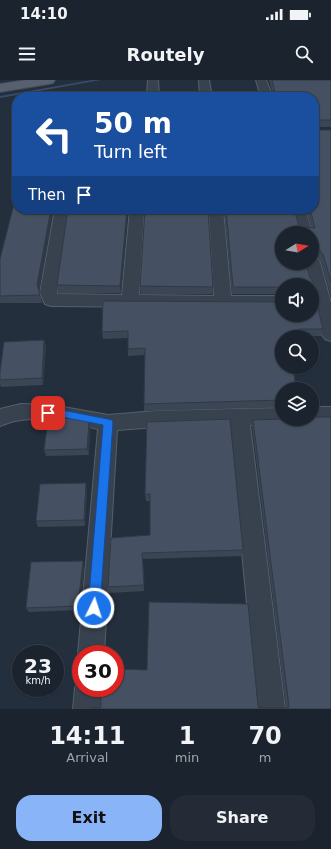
<!DOCTYPE html>
<style>
body{margin:0;font-family:"DejaVu Sans",sans-serif;background:#242b36;color:#f1f3f6;height:100vh;display:flex;flex-direction:column;font-size:15px;white-space:nowrap}
*{box-sizing:border-box;margin:0}
p{font-size:13px;color:#a0a4aa}
.icon{flex:none;width:22px;height:22px;fill:none;stroke:currentColor;stroke-width:2;stroke-linecap:round;stroke-linejoin:round}
.map{position:relative;height:629px;overflow:hidden}
.details{display:flex;flex-direction:column;background:#1b232e;flex:1}
.details>*{flex:none}
.hud{position:absolute;left:12px;top:12px;width:307px;height:122px;border-radius:16px;box-shadow:0 1px 3px #0004,0 0 0 1px #39404a;background:#1a4fa0;color:#fff;overflow:hidden}
.needle{width:26px;rotate:79deg}
.tools{position:absolute;left:275px;top:146px;display:grid;gap:8px}
.tools a{display:grid;place-items:center;width:44px;height:44px;border-radius:50%;background:#1b232e;box-shadow:0 1px 3px #0004,0 0 0 1px #39404a;font-size:20px}
.speed{position:absolute;left:12px;top:565px;display:flex;gap:8px;font-size:20px;font-weight:700;text-align:center}
.speed>*{display:grid;place-content:center;width:52px;height:52px;border-radius:50%;background:#1b232e;box-shadow:0 1px 3px #0004,0 0 0 1px #39404a;line-height:1}
.speed small{font-size:10px;font-weight:400}
.speed .limit{border:6px solid #d22;background:#fff;color:#111}
.pin{position:absolute;display:grid;place-items:center;width:34px;height:34px;color:#fff;margin:-17px;border-radius:8px;box-shadow:0 2px 6px #0006}
.me{position:absolute;width:44px;margin:-22px;rotate:4deg;stroke-linejoin:round;filter:drop-shadow(0 0 3px #0008)}
.turn{display:flex;align-items:center;gap:14px;height:84px;padding:0 16px;font-size:18px}
.turn .icon{width:52px;height:52px;stroke-width:2.5}
.turn b{display:block;font-size:28px;line-height:34px}
.then{display:flex;align-items:center;height:38px;padding:0 16px;background:#0003;gap:8px;font-size:15px}
.eta{display:flex;justify-content:space-evenly;align-items:center;height:68px;text-align:center}
.eta b{font-size:24px;font-weight:800;line-height:28px}
.button{display:flex;gap:8px;margin-top:auto;padding:8px 16px}
.button a{flex:1;height:46px;border-radius:16px;background:#8ab4f8;color:#111;font-size:16px;font-weight:800;line-height:46px;text-align:center}
.button a+a{background:#242b36;color:#f1f3f6}
.status{display:flex;justify-content:space-between;align-items:center;height:28px;padding:0 20px;background:#1b232e;direction:ltr}
.status svg{height:11px;fill:currentColor}
header{display:flex;justify-content:space-between;align-items:center;height:52px;padding:0 16px;background:#1b232e;font-size:18px;font-weight:800}
.map>svg:first-child{display:block}
</style>
<div class="status"><b>14:10</b><svg viewBox="0 0 49 12"><path d="M0 12V9h3v3zM5 12V6h3v6zM10 12V3h3v9zM15 12V0h3v12zM26 1h20v11H26zM47 4h2v5h-2z"/></svg></div>
<header><svg class="icon" aria-label="menu" viewBox="0 0 24 24"><path d="M4 6h16M4 12h16M4 18h16"/></svg>Routely<svg class="icon" aria-label="search" viewBox="0 0 24 24"><circle cx="10" cy="10" r="6"/><path d="M15 15l6 6"/></svg></header>
<div class="map">
<svg width="331" height="629" viewBox="0 0 331 629">
<rect width="100%" height="100%" fill="#242f3e"/>
<g fill="none" stroke-linecap="round" stroke-linejoin="round">
<path fill="#394c67" fill-rule="evenodd" d="M92 0H101L0 18V16Z"/>
<defs>
<g id="minor">
<path d="M148 0H158L159 17H147Z"/>
<path d="M199 0H209L212 17H200Z"/>
<path d="M256 0H266L273 17H261Z"/>
<path d="M55 129H69L57 214 122 215 130 129H144L139 215 214 216 209 129H223L231 216H282V228L51 226 45 224 40 213Z"/>
<path d="M291 129H305L312 153V154L298 153Z"/>
<path d="M312 177 317 178 320 182 331 223V261L325 259 322 255 312 213V205H310L304 183H312Z"/>
<path d="M21 324 52 325 108 335 157 331 282 328V339H290L289 342 282 344 250 345 285 629H257L230 345 157 347 117 350 104 574H81V581L78 574 98 349C72 343 41 335 15 341 10 342 5 344 0 346V329Z"/>
<path d="M312 327H331V343H312L305 341 304 339H312Z"/>
<path d="M81 598V608H101V629H73L75 608 79 599Z"/>
</g>
<path id="primary" d="M26 0H55L53 3 49 4 0 12V4Z"/>
</defs>
<use href="#minor" stroke="#565f6c" stroke-width="2"/>
<use href="#primary" stroke="#414a57" stroke-width="2"/>
<use href="#minor" fill="#38414e" fill-rule="evenodd"/>
<use href="#primary" fill="#56606e" fill-rule="evenodd"/>
</g>
<g fill="#3b4654">
<path d="M269 0H331V47H314V50H331V217L321 182 317 177 312 176V153H282L312 206 323 249 321 256H299L282 287H303L302 290H293L282 309V327L144 331 145 275 128 276V258L103 259 102 252 312 235 282 205V214H232L224 129H294L299 147 311 148 306 129H314V17H274Z"/>
<path d="M53 129 39 211 42 223H0V179Z"/>
<path d="M68 129H128L121 213H59L57 205Z"/>
<path d="M140 206 213 207 212 214H141Z"/>
<path d="M44 260 46 267 43 305 1 307 0 304V300Z"/>
<path d="M253 340 331 629H91L258 626 259 628H286L252 346Z"/>
<path d="M147 342 243 470 241 476 143 479 144 511 109 513 108 507 150 455V421H146L145 414Z"/>
<path d="M90 349 89 375 46 376 44 370Z"/>
<path d="M87 409 85 446 38 447 36 441Z"/>
<path d="M83 481 84 486 80 530 29 532 26 528Z"/>
</g>
<g fill="#303945">
<path d="M51 129H53L39 213 37 205Z"/>
<path d="M127 129H128L121 213 120 206Z"/>
<path d="M44 260 46 267 43 305 42 298Z"/>
<path d="M89 342 90 349 89 375 87 369Z"/>
<path d="M86 403 87 409 85 446 84 440Z"/>
<path d="M83 481 84 486 80 530 78 526Z"/>
</g>
<g fill="#455162" stroke="#303945">
<path d="M272 0H331V40H314V50H331V202L323 174 319 169 313 168 312 174V153H282V183H306L310 198 312 199V206L323 249H298L299 257H282V287H293L296 309H282V320L144 324 145 268 128 269V251L102 252 103 221 282 222V235H312V205H282V207H233L226 129H294L299 147 315 148 310 129H314V17H276Z"/>
<path d="M17 112V129H51L37 205 40 215 0 216V179Z"/>
<path d="M68 129H127L120 206 57 205Z"/>
<path d="M145 129H208L213 207 140 206Z"/>
<path d="M44 260 42 298 0 300V291L4 262Z"/>
<path d="M312 337H331V629H91V628H100L101 626V608H115V589L147 590 149 522 248 524 258 626 259 628H288L289 626 253 340 282 339H312Z"/>
<path d="M70 338 89 342 87 369 44 370 48 339Z"/>
<path d="M230 339 243 470 142 473 144 505 108 507 111 458 150 455V414H145L147 342Z"/>
<path d="M86 403 84 440 36 441 40 404Z"/>
<path d="M83 481 78 526 26 528 31 482Z"/>
</g>
<path fill="#1a73e8" stroke="#114b97" d="M48 329 62 330 108 339 112 340 113 342 100 528 98 532 94 534 90 532 88 528 103 345 62 337 45 335 44 333 45 330Z"/>
</svg>
<div class="tools">
<a><svg class="needle" viewBox="-14 -14 28 28"><path d="M0-13l5 13h-10z" fill="#e53935"/><path d="M0 13l5-13h-10z" fill="#a0a4aa"/></svg></a>
<a><svg class="icon" aria-label="sound" viewBox="0 0 24 24"><path d="M4 9h4l5-4v14l-5-4H4zM17 9q2 3 0 6"/></svg></a>
<a><svg class="icon" aria-label="search" viewBox="0 0 24 24"><circle cx="10" cy="10" r="6"/><path d="M15 15l6 6"/></svg></a>
<a><svg class="icon" aria-label="layers" viewBox="0 0 24 24"><path d="M12 4l9 5-9 5-9-5zM3 14l9 5 9-5"/></svg></a>
</div>
<div class="speed"><div>23<small>km/h</small></div><div class="limit">30</div></div>
<div class="pin" style="left:48px;top:333px;background:#d93025"><svg class="icon" aria-label="arrive" viewBox="0 0 24 24"><path d="M6 21V4h12l-3 4 3 4H6"/></svg></div>
<svg class="me" style="left:94px;top:528px" viewBox="-20 -20 40 40"><circle r="17" fill="#1a73e8" stroke="#fff" stroke-width="3"/><path d="M0-11L8 9 0 5-8 9z" fill="#fff"/></svg>
<div class="hud">
<div class="turn"><svg class="icon" aria-label="left" viewBox="0 0 24 24"><path d="M17 20v-9H6M10 6l-5 5 5 5"/></svg><div><b>50 m</b>Turn left</div></div>
<div class="then">Then<svg class="icon" aria-label="arrive" viewBox="0 0 24 24"><path d="M6 21V4h12l-3 4 3 4H6"/></svg></div>
</div>
</div>
<section class="details">
<div class="eta">
<div><b>14:11</b><p>Arrival</p></div>
<div><b>1</b><p>min</p></div>
<div><b>70</b><p>m</p></div>
</div>
<div class="button"><a>Exit</a><a>Share</a></div>
</section>
